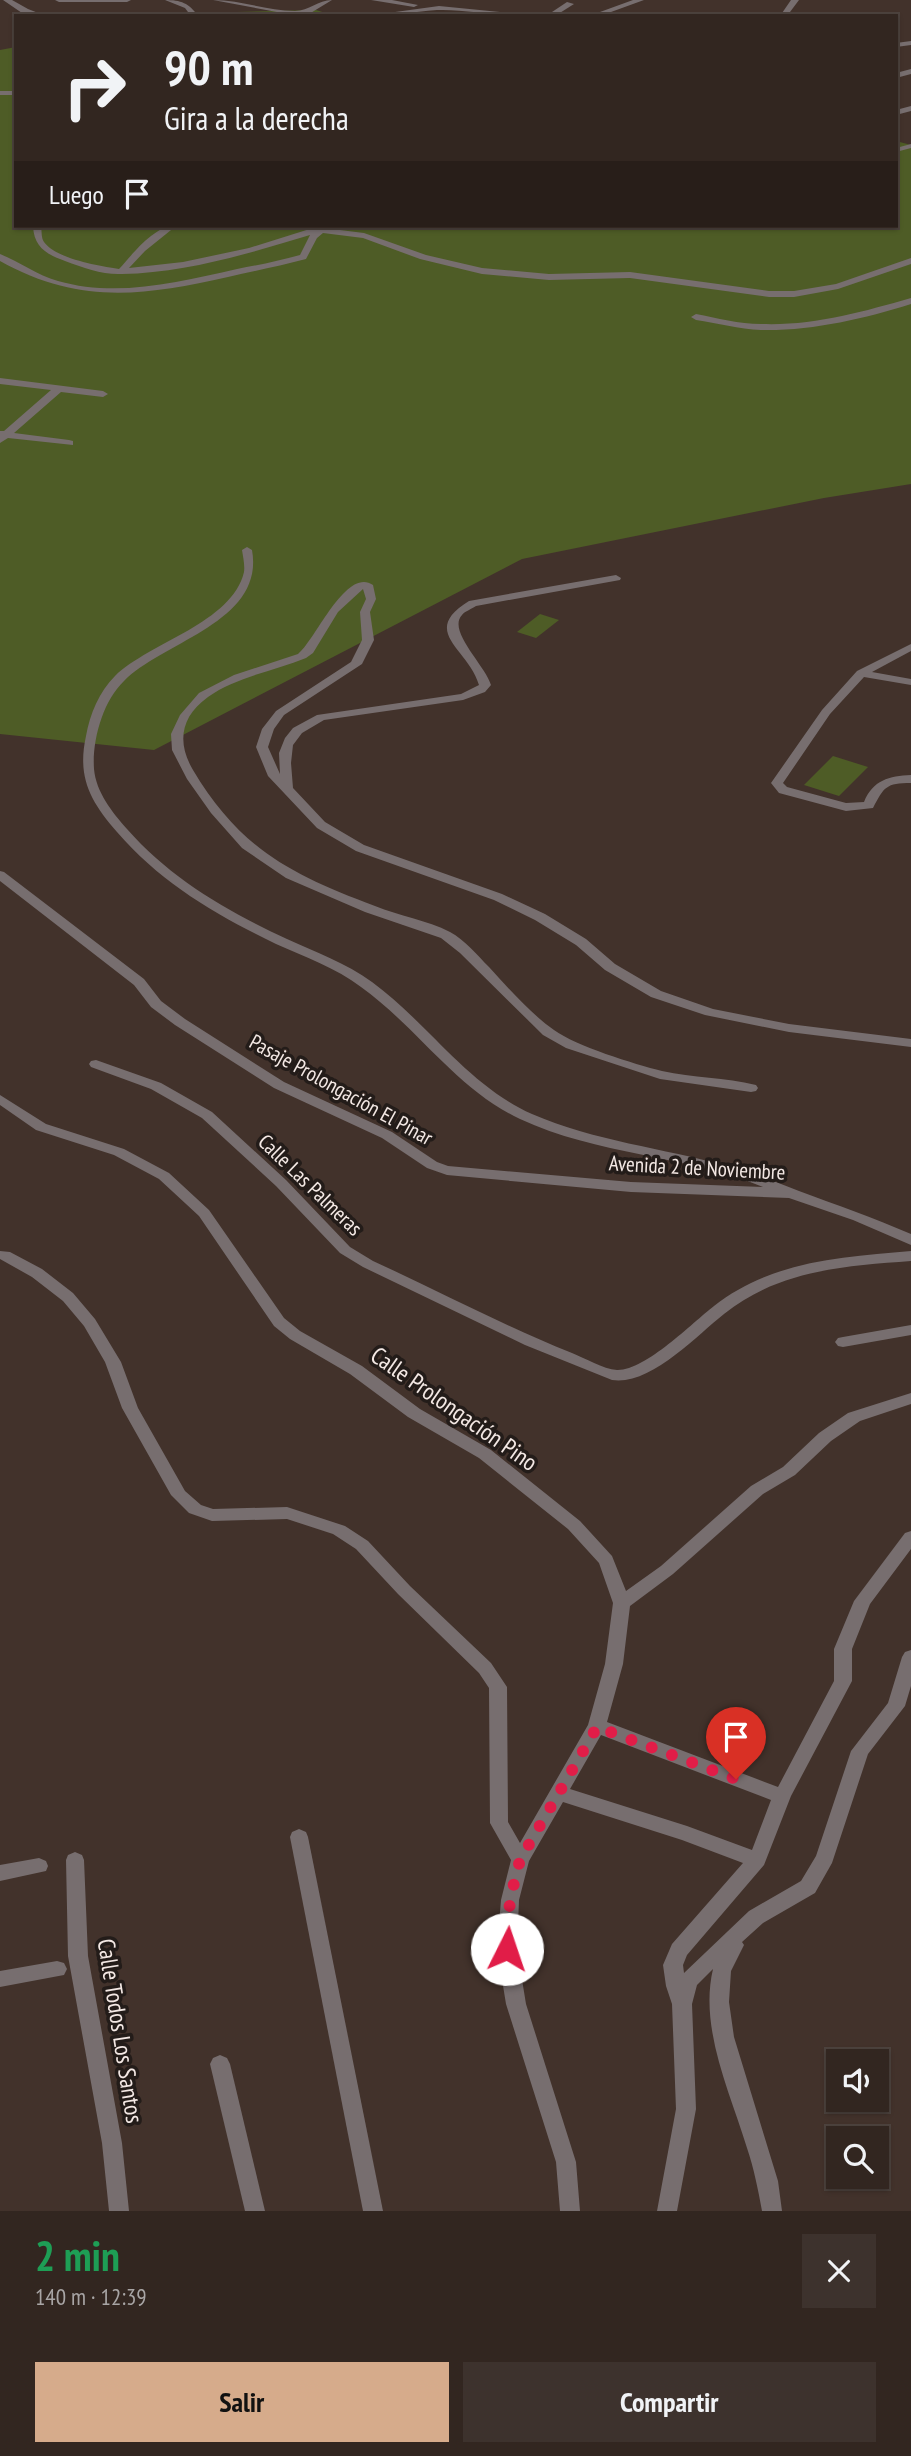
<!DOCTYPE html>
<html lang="es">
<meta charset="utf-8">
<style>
body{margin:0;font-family:"PT Sans Narrow",sans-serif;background:#3d322d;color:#f1f3f6;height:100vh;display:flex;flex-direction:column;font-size:26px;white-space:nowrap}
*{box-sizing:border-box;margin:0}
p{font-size:23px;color:#a8a5a5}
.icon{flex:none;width:38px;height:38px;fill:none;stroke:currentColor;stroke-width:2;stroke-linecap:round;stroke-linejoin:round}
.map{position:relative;height:2211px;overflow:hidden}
.drawer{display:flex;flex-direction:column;background:#322620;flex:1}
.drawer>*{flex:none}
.top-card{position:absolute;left:14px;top:14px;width:884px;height:214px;border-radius:0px;box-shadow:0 2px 5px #0004,0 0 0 2px #4d433e;background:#322620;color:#f1f3f6;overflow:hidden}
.tools{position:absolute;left:826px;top:2049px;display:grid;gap:14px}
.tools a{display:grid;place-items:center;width:63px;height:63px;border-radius:0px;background:#322620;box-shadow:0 2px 5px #0004,0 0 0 2px #4d433e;font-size:35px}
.pin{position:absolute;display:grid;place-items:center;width:60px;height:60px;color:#fff;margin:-72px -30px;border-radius:50% 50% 50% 0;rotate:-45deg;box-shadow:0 0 7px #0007}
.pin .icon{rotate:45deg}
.me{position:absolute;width:77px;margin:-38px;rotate:4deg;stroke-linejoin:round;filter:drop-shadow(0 0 5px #0008)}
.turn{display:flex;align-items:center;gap:24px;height:147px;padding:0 35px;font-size:32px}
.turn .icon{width:91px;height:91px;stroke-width:2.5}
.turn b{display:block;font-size:49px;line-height:60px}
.then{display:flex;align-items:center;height:66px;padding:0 35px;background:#0003;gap:14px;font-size:26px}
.round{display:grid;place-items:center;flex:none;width:74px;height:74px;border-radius:0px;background:#3d322d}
.headline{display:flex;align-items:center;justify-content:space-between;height:119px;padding:0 35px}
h1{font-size:42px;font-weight:700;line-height:52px;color:#1e9e55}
.cta{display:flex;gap:14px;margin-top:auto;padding:14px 35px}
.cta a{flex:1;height:80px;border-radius:0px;background:#d6ab8b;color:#111;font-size:28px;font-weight:700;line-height:80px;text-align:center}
.cta a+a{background:#3d322d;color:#f1f3f6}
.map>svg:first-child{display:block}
</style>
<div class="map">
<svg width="911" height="2211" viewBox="0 0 911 2211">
<rect width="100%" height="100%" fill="#42322b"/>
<g fill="#4e5c26">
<path d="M316 10 335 16H184L198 13Z"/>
<path d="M16 47V226H896V141L911 145V484L824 498 522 559 154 750 0 734V50Z"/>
<path d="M540 614 559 620 536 638 517 632Z"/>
<path d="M833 756 868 767 839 796 804 785Z"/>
</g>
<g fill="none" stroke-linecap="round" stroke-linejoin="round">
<g fill="#776e6f" fill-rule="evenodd">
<path d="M3 0H12L28 9 46 16 22 13Z"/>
<path d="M55 0H131L127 2H59Z"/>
<path d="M165 0C181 0 189 3 198 16H191L185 8Z"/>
<path d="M213 0C241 0 268 11 295 11 309 11 318 0 332 0L309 14 293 15Z"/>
<path d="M371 0H392L418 5 414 7Z"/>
<path d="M633 0H644L600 16H589Z"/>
<path d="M791 0H799L787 16H780Z"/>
<path d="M567 2 574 4 555 16H546Z"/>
<path d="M439 6 521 14 524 16C495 16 465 9 437 10 413 12 390 16 366 16Z"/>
<path d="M911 41V45L896 47V43Z"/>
<path d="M911 69V74L896 78V73Z"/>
<rect x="0" y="91" width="16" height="4"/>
<path d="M911 106V111L896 115V110Z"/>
<path d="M911 144V148L896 152V148Z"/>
<path d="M33 226H41C42 231 41 238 44 242 56 259 100 266 119 269 133 254 154 225 176 226L145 251 129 268 183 262 249 248 316 227 364 233 426 255 482 268 549 274 630 272 769 291H794L836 284 911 258V264L838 289 794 297H769L630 278 549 280 482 274 420 259 363 238 323 233 317 238 306 259C280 266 254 271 228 277 143 296 79 305 0 261V254C20 262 37 275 58 281 117 298 179 282 237 269 258 265 279 261 300 255L310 235C250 253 186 273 122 274 103 275 84 268 65 261 46 254 34 247 33 226Z"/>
<path d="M514 226H584L580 229H518Z"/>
<path d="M725 226H773L769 229H729Z"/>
<path d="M911 298V304C863 319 812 331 761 330 739 329 717 323 696 320L691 317 696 314C717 318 739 324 761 324 813 326 862 312 911 298Z"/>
<path d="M0 378 103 391 108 394 103 397 61 392 14 433 69 440 73 441V445L8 438 0 443V431H4L51 390 0 384Z"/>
<path d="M247 547 252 550C265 622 164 641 124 681 103 701 92 740 94 769 96 792 112 812 127 829 171 879 227 911 287 939 315 952 346 963 372 982 428 1023 467 1085 532 1114 594 1141 663 1148 727 1166 752 1172 775 1182 799 1191 837 1205 874 1218 911 1234V1245L853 1220 789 1198 631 1192 447 1175 427 1168 382 1138 274 1088 175 1025 151 1007 134 985 0 881V871L4 872 144 979 161 1001 185 1019 284 1082 392 1132 437 1162 448 1166 631 1182 763 1187C685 1155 597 1155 520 1119 456 1089 418 1028 361 987 336 968 305 957 276 944 216 915 161 883 117 832 90 801 77 777 86 736 90 714 99 692 115 676 150 642 232 623 244 572 245 565 243 557 242 550Z"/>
<path d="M616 575 621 578 620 580 476 606C472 609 465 611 462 615 447 631 485 665 491 685L485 692 463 700 324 720 302 733 293 745 291 763 293 788 325 822 364 845 502 894 545 914 586 939 615 964 661 991 713 1009 789 1024 911 1039V1047L789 1032 705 1015 651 997 605 970 576 945 535 920 494 900 356 851 317 828 268 776 256 747 262 729 276 711 351 662 362 640 360 612 366 599 363 589 338 612 313 653 306 658C274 671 236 677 208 697 180 717 177 743 193 770 240 849 292 875 375 906 399 916 427 920 450 932 465 940 477 955 489 967 508 988 531 1014 554 1030 576 1046 634 1064 662 1071 693 1078 725 1077 756 1085L758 1088 756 1091 751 1092 660 1079 566 1048 543 1035 460 953 441 938 365 912 286 878 242 848 211 813 187 779 172 750 171 734 180 715 199 693 234 675 298 654C315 641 346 566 373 585L376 599 370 612 374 640 362 664 284 715 274 729 268 747 280 774 279 753 285 738 293 728 317 715 461 694 479 685C468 648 419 632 469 601Z"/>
<path d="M911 644V651L872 672 911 679V685L864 677 830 714 783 783 787 787 846 803 864 802C873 780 889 776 911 775V783C886 783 884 787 873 808L846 811 779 793 771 783 822 710 857 671Z"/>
<path d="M96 1060 161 1083 212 1112 286 1180 350 1247 373 1261C439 1291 504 1326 572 1353 585 1358 603 1369 617 1370 645 1371 692 1323 714 1306 771 1261 841 1257 911 1251V1261C844 1266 779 1270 724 1314 696 1336 650 1386 612 1380L525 1345 363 1267 340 1253 276 1186 202 1118 151 1089 91 1067 89 1064 91 1061Z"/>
<path d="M0 1095 46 1124 124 1149 169 1173 209 1210 284 1318 300 1331 362 1366 420 1409 491 1450 580 1521 612 1556 626 1591 661 1566 751 1486 783 1467 819 1433 848 1413 911 1393V1404L860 1421 831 1441 795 1475 763 1494 673 1574 630 1606 623 1664 607 1722 778 1787 834 1681V1649L854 1601 905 1533 911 1531V1549L870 1604 852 1649V1681L791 1796 764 1865 687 1955 683 1965 684 1973 749 1911 801 1881 816 1856 851 1751 888 1703 902 1657 905 1652 911 1650V1686L905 1706 868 1754 832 1863 815 1893 763 1923 742 1942 744 1945 731 1971 729 2002 734 2037 778 2181 782 2211H762C758 2189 754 2169 747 2148 730 2092 699 2028 713 1969L697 1985 692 2004 696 2109 677 2211H657L676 2109 672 2004 666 1986 663 1965 672 1944 743 1863 682 1840 563 1802 529 1861 519 1900 517 1949 526 2004 576 2162 580 2211H560L556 2162 506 2004 497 1949 501 1900 511 1860 490 1823 489 1688 479 1673 398 1594 356 1549 333 1534 287 1519 212 1521 189 1513 171 1495 122 1408 105 1362 84 1326 63 1301 32 1277 0 1259V1251L10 1252 42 1269 73 1293 95 1319 121 1362 138 1408 185 1491 201 1505 213 1509 287 1507 345 1526 368 1541 410 1586 491 1663 507 1687 508 1822 520 1843 588 1725 605 1664 613 1603 599 1563 568 1529 479 1458 408 1417 350 1374 290 1339 274 1326 199 1216 159 1179 114 1155 36 1130 0 1105ZM601 1735 771 1800 752 1850 687 1826 570 1789Z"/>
<path d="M911 1325V1335L843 1347 838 1346 835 1342 838 1338 843 1337Z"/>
<path d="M299 1829 306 1832 308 1837 383 2211H363L290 1837 292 1832Z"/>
<path d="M75 1852 82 1855 84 1860 88 1956 122 2143 129 2211H109L102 2143 68 1956 66 1860 68 1855Z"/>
<path d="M39 1858 46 1861 48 1866 46 1871 0 1881V1865Z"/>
<path d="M57 1961 64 1963 67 1969 64 1975 0 1987V1971Z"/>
<path d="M220 2055 227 2058 230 2064 265 2211H245L210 2064 213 2058Z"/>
</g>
</g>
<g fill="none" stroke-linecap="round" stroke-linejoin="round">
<path stroke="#e11d48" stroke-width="12" stroke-dasharray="0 21.6" d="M507 1949 510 1899 520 1860 597 1727 736 1779"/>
</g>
<g text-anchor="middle" stroke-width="7" stroke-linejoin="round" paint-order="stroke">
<g font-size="21" fill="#f3e8e4" stroke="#231c19">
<text transform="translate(341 1090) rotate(29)" y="7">Pasaje Prolongación El Pinar</text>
<text transform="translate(697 1168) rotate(3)" y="7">Avenida 2 de Noviembre</text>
<text transform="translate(310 1185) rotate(44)" y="7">Calle Las Palmeras</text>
</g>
<g font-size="24" fill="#f3e8e4" stroke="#231c19">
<text transform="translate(454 1409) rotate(35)" y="8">Calle Prolongación Pino</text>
<text transform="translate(120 2031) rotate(81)" y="8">Calle Todos Los Santos</text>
</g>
</g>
</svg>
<div class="tools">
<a><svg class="icon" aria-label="sound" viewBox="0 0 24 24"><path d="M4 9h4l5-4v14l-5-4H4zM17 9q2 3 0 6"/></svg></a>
<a><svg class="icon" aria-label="search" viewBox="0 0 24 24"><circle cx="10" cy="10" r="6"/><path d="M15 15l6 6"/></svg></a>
</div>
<div class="pin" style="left:736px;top:1779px;background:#d93025"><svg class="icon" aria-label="arrive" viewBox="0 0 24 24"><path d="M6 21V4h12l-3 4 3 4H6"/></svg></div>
<svg class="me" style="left:507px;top:1949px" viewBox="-20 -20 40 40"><circle r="19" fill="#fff"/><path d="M0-13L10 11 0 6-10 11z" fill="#e11d48"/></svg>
<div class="top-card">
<div class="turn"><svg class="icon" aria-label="right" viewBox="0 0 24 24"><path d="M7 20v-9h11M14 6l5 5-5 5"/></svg><div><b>90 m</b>Gira a la derecha</div></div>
<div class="then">Luego<svg class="icon" aria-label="arrive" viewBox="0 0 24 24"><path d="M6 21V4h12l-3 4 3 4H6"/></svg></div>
</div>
</div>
<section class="drawer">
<div class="headline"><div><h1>2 min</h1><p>140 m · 12:39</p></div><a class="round"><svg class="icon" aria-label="close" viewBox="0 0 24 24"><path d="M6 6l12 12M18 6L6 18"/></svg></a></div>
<div class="cta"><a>Salir</a><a>Compartir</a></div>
</section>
